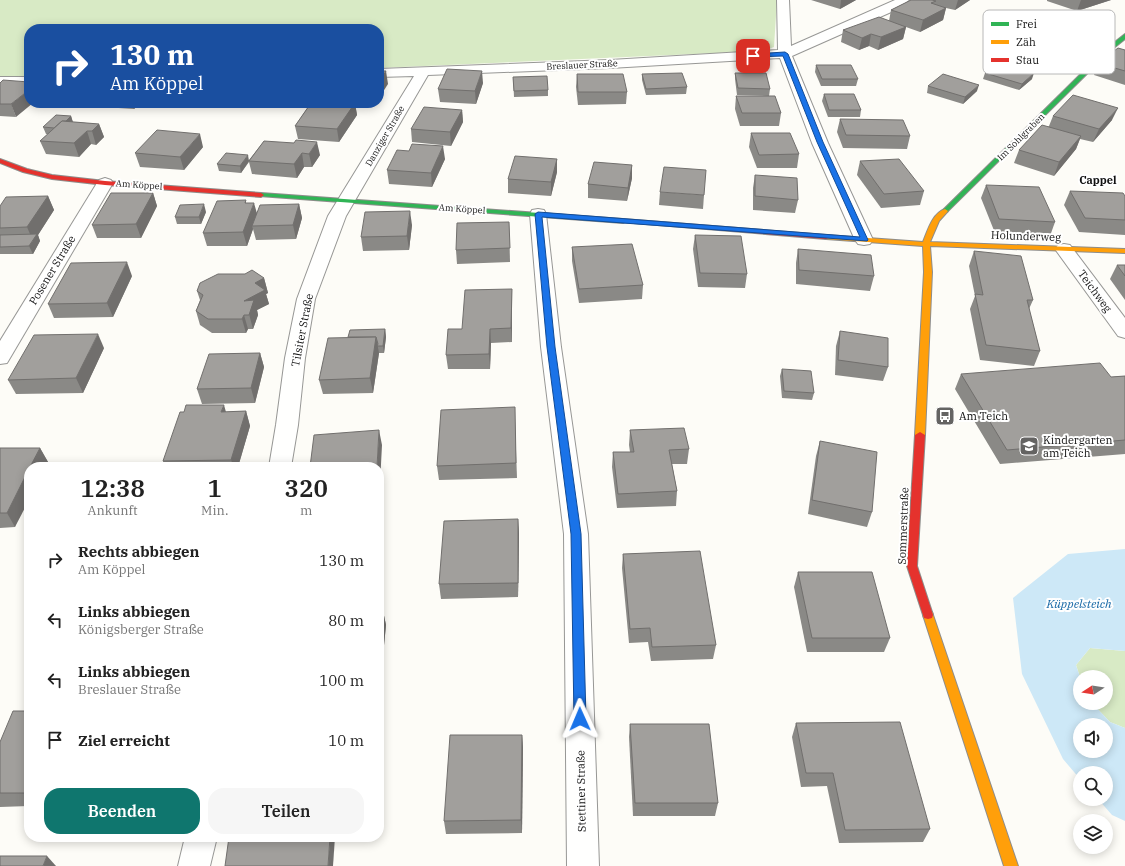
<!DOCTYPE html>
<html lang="de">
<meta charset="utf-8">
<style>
body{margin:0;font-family:"IBM Plex Serif",serif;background:#f6f6f6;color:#222;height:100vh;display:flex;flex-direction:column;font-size:15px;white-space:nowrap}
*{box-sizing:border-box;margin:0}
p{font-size:13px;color:#767676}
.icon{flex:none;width:22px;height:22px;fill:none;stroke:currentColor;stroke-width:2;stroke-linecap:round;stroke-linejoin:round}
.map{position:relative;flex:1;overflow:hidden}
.sheet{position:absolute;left:24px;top:462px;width:360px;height:380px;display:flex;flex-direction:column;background:#fff;border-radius:16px;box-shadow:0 2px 10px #0003}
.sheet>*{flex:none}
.top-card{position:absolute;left:24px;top:24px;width:360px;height:84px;border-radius:16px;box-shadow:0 2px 10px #0003;background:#1a4fa0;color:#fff;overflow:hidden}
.needle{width:26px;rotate:258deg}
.buttons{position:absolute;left:1073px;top:670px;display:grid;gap:8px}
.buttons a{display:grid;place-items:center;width:40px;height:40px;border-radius:50%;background:#fff;box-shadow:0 2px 10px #0003;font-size:20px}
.pin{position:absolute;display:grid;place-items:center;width:34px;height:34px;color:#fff;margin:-17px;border-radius:8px;box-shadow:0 2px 6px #0006}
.me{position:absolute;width:44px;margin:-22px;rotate:359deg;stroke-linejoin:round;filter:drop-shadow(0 0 3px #0008)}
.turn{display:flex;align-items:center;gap:14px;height:84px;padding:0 20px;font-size:18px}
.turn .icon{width:52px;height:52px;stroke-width:2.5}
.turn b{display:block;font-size:28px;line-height:34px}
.eta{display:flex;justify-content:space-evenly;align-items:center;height:68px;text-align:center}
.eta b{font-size:24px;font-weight:600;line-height:28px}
.primary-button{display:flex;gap:8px;margin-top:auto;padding:8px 20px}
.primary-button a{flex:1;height:46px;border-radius:16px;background:#0f766e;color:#fff;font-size:16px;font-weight:600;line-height:46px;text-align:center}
.primary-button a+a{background:#f6f6f6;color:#222}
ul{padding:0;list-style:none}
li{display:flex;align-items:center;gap:12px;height:60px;padding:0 20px}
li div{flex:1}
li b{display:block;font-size:15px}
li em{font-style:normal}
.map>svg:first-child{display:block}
</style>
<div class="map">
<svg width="1125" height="866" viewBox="0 0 1125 866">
<rect width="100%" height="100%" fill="#fdfcf7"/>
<g fill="#d8eac5">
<path d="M0 0H777L774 47 763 51 379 68V29H29V76L0 77Z"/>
<path d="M1090 648 1125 651V728L1110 722 1092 703H1106V677H1080L1076 665Z"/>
</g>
<path fill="#cde8f7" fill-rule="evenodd" d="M1125 549V651L1090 648 1076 665 1080 677V703H1092L1110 722 1125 728V821L1112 815 1098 799H1106V773H1080V779L1063 759 1022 674 1013 598 1068 554ZM1080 725H1106V751H1080Z"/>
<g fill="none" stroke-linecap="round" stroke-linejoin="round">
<defs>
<g id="street">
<path d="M777 0H789L791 46 895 0H909L898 9 792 56 828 143 873 240 870 244 864 245 858 244 855 240 812 143 780 58 610 68 428 75 346 216 315 299 305 358 298 425 291 467H269L276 425 285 358 297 299 328 216 414 76 379 77V69L610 60 778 50Z"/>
<rect x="0" y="77" width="29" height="8"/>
<path d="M105 178 111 180 113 183 10 358 7 363 0 364V341L97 183 99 180Z"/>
<path d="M538 209 544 210 546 214 561 347 588 534 599 866H567L564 534 541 347 530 214 532 210Z"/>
<path d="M1064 244 1070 245 1125 318V338L1118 336 1055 249 1058 245Z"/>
<path d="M185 837H217L210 866H178Z"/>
</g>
<g id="fast">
<path d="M1125 34V39L1110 51 947 212H943V210L1106 49Z"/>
<path d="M261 193 623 219 627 221 623 223 259 196V194Z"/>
</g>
<g id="slow">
<path d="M945 209 948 211 939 221 930 242 1125 249V253L930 246 932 272 925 435 920 438 915 435 924 272 923 246 826 239 822 237 826 235 923 242C928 230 932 214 945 209Z"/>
<path d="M928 611 932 612 933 615 1018 866H1004L923 615 924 612Z"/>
</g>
<g id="jam">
<path d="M0 159 27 169 52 175 105 181 261 193 264 195 261 197 105 185 52 179 23 172 0 163Z"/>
<path d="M623 219 826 235 830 237 826 239 621 222 619 221Z"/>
<path d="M920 432 925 435 917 566 933 615 932 618 928 619 924 618 923 615 907 566 915 435Z"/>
</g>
</defs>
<use href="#street" stroke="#979795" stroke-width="2"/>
<use href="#fast" stroke="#8e8d8b" stroke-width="2"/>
<use href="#slow" stroke="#8e8d8b" stroke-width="2"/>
<use href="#jam" stroke="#8e8d8b" stroke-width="2"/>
<use href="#street" fill="#fffffe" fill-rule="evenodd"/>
<use href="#fast" fill="#30b455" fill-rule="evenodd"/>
<use href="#slow" fill="#ff9f0a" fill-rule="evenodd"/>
<use href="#jam" fill="#e5322d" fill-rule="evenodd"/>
</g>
<g fill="#8a8986">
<path d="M811 0H856L840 9Z"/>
<path d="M911 0H970L955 10 946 8 943 20 920 32 906 27 903 39 878 50 869 46 859 50 841 42 843 30 889 21 891 10Z"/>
<path d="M1047 0H1111L1077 11 1047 1Z"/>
<path d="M1089 22 1085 34 1053 47 1050 46 1018 60 986 48 990 36 1026 24Z"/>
<path d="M1125 50V85L1094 75 1098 63Z"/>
<path d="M816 65 858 79 856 86H821L815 72Z"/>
<path d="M735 73 770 89 769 96 737 95 735 79Z"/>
<path d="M985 73 1032 79 1019 90 983 79Z"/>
<path d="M577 74 627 92 626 104 578 105 576 87Z"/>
<path d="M642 74 687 87 686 94 646 95 642 80Z"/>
<path d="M513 77 548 90V96L514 97Z"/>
<path d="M3 80 16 117 0 116V83Z"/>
<path d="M483 83 476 104 440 102 438 89Z"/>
<path d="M928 86 977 91 963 104 927 93Z"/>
<path d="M824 94 861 110 860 117H828L822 101Z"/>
<path d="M736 96 781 113 779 126H740L735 109Z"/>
<path d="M101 103H140L134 109 103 107Z"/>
<path d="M216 103H257L253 108 217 106Z"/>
<path d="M311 103H376L375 105 355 104 357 115 339 142 298 139 295 126Z"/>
<path d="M462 110 463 122 451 146 412 142 411 129Z"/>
<path d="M71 116 73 122 99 124 104 137 96 145 91 144 79 157 46 154 40 141 48 134H46L43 127Z"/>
<path d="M1053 116 1112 120 1093 142 1080 139 1076 149 1054 176 1014 163 1019 150 1049 126Z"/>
<path d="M840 119 910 136 907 149 843 148 837 132Z"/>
<path d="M751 133 799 154 797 168H757L749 147Z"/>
<path d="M264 141 320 155 312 167H304L297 178 252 174 249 162 241 173 219 171 217 164 249 160Z"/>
<path d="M203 147 184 170 140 167 135 153Z"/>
<path d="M409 151 445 159 432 187 389 184 387 170Z"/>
<path d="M557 159V172L551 196 508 193V179Z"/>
<path d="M860 161 924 191 920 205 881 208 857 175Z"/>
<path d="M632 165V178L627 201 588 198V184Z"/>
<path d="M755 175 798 200 795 213 753 210V188Z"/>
<path d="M986 185 1055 222 1050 236 995 233 981 198Z"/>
<path d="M1070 191 1125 196V235L1079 232 1064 205Z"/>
<path d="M660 192 704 195 703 209 659 205Z"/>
<path d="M153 193 157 206 141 238H97L92 225Z"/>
<path d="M48 196 54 210 38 235 40 241 33 254H0V206Z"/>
<path d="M246 200V203L257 213 299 204 302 218 296 239 256 240 253 229 247 246H207L203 233Z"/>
<path d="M206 212 201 224H177L175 217Z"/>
<path d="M509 222 510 262 457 264 456 250Z"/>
<path d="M412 225 409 250 363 251 361 237Z"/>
<path d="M695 235 747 274 745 288 698 287 693 249Z"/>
<path d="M572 247 643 285 642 299 579 303 572 261Z"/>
<path d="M798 249 874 276 870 291 796 284V263Z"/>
<path d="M974 251 1033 300 1029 309 1040 351 1034 366 980 360 970 309 975 296 969 266Z"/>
<path d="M1117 265H1125V300L1110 279Z"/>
<path d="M132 276 113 317 54 318 48 304Z"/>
<path d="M264 278 268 293 266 294 269 304 257 310 258 315 253 329H248L246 333H212L200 325 196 311 200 300 197 291Z"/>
<path d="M512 289V342L491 343 490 369H448L446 355 462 329Z"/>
<path d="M385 329 386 337 384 353H379L373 393 323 394 319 380 348 337Z"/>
<path d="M840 331 888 367 883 381 835 375 836 346Z"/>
<path d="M104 348 83 393 16 394 8 380Z"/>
<path d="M260 353 264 367 255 403 202 404 197 389Z"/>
<path d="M782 369 814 393 812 400 782 398 780 376Z"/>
<path d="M961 374 1111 377 1125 376V454L1000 464 955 389Z"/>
<path d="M246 411 250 426 238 467H165L163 461 226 412Z"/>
<path d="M515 422 517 478 439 480 437 466Z"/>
<path d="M630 430 689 449 687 464H672L677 491 676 506 617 508 612 467 613 452H630L629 445Z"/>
<path d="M820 441 872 512 867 527 808 514 816 456Z"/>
<path d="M0 448H40L48 462 45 467H29L15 527 0 528Z"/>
<path d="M518 519 519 534 518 597 441 599 439 584Z"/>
<path d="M623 554 716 645 713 659 651 661 648 642 629 643 622 568Z"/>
<path d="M798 572 890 638 884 652H807L794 587Z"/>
<path d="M379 611H383L386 625 381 675H379Z"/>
<path d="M29 711V806L0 807V742Z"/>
<path d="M796 723 930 829 923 842 839 843 827 786 801 787 792 737Z"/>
<path d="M630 724 718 803 715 816H633L629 737Z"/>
<path d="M522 735 523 748 522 833 446 834 444 821Z"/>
</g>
<g fill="#716f6d">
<path d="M841 0H856L840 9Z"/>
<path d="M958 0H970L955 10Z"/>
<path d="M1081 0H1111L1077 11Z"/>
<path d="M946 8 943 20 920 32 923 20Z"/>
<path d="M1089 22 1085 34 1053 47 1058 35Z"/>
<path d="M906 27 903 39 878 50 881 37Z"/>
<path d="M871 34 869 46 859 50 862 38Z"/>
<path d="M1054 34 1050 46 1018 60 1022 48Z"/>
<path d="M386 71 388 84 379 98V83Z"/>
<path d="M482 71 483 83 476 104 475 91Z"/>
<path d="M1034 73 1032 79 1019 90 1022 84Z"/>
<path d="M979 85 977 91 963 104 965 97Z"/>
<path d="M29 90V103H33L16 117 11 104Z"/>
<path d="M132 103H140L134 109Z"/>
<path d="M251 103H257L253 108Z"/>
<path d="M355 103 357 115 339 142 337 129Z"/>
<path d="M1118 108 1112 120 1093 142 1099 129Z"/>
<path d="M462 110 463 122 451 146 450 132Z"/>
<path d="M71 116 73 123 59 128Z"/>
<path d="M99 124 104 137 96 145 92 131Z"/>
<path d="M87 131 91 144 79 157 74 143Z"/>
<path d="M200 134 203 147 184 170 180 157Z"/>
<path d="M1081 136 1076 149 1054 176 1059 162Z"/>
<path d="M317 142 320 155 312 167 309 154Z"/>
<path d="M443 146 445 159 432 187 431 173Z"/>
<path d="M302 153 304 167 297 178 294 164Z"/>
<path d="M248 155 249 161 241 173 240 166Z"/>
<path d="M557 159V172L551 196V182Z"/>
<path d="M632 165V178L627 201 628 188Z"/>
<path d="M153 193 157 206 141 238 136 224Z"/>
<path d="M48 196 54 210 38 235 40 241 33 254 29 246 33 241 27 227Z"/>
<path d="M254 203 258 217 252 226 253 229 247 246 243 232Z"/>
<path d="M204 204 206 212 201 224 199 217Z"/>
<path d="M299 204 302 218 296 239 293 225Z"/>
<path d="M410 211 412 225 409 250 407 236Z"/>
<path d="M127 262 132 276 113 317 107 303Z"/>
<path d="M264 278 268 293 266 294 269 304 257 310 258 315 253 329 249 314 248 315 244 301 255 283Z"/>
<path d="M512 289V342L511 328Z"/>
<path d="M244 315 248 329 246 333 242 319Z"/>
<path d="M385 329 386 337 384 353 383 346Z"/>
<path d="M490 329 491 343 490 369 489 354Z"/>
<path d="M98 334 104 348 83 393 76 378Z"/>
<path d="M376 337 379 353 373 393 370 378Z"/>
<path d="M260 353 264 367 255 403 251 388Z"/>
<path d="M224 405 228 419 221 412Z"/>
<path d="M246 411 250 426 238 467H234L231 460Z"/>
<path d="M379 430 382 445 379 503V467H377Z"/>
<path d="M40 448 48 462 45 467H30Z"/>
<path d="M29 469V500L15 527 7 513Z"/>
<path d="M518 519 519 534 518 597Z"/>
<path d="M383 611 386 625 381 675 379 668V644Z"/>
<path d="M522 735 523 748 522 833 521 820Z"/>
<path d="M330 837H335L333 866H328Z"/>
<path d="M47 856 56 866H43Z"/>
</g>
<g fill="#a19f9c" stroke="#716f6d">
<path d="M911 0H932L936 1 931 3 946 8 923 20 891 10Z"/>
<path d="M879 17 906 27 881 37 871 34 862 38 843 30Z"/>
<path d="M1118 48 1125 50V71L1098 63Z"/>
<path d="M999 62 1034 73 1022 84 985 73Z"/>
<path d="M816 65H851L858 79H822Z"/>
<path d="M447 69 482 71 475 91 438 89Z"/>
<path d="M379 71H386L379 83Z"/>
<path d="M682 73 687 87 646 89 642 74Z"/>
<path d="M735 73H766L770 89 738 88Z"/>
<path d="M577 74H623L627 92H578Z"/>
<path d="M943 74 979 85 965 97 928 86Z"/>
<path d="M547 76 548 90 514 91 513 77Z"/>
<path d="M3 80 29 82V90L11 104H0V83Z"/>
<path d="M824 94H854L861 110H829Z"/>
<path d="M1073 95 1118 108 1099 129 1053 116Z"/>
<path d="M736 96H775L781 113H742Z"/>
<path d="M311 103H355L337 129 295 126Z"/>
<path d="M424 107 462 110 450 132 411 129Z"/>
<path d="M56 115 71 116 66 121H62L54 128 43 127Z"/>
<path d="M840 119 903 120 910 136 846 135Z"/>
<path d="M62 121 99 124 92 131H87L74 143 40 141Z"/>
<path d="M1042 125 1081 136 1059 162 1019 150Z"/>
<path d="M157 130 200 134 180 157 135 153Z"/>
<path d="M751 133H790L799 154 759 155Z"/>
<path d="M296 140 317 142 309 154 302 153 294 164 249 161 264 141 294 143Z"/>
<path d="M412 144 443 146 431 173 387 170 397 150 409 151Z"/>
<path d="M226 153 248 155 240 166 217 164Z"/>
<path d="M515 156 557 159 551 182 508 179Z"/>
<path d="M899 159 924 191 884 194 860 161Z"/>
<path d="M594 162 632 165 628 188 588 184Z"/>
<path d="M664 167 706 170 704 195 660 192Z"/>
<path d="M755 175 797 178 798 200 755 196Z"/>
<path d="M986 185 1039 187 1055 222 999 219Z"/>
<path d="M1070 191 1123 193 1125 196V220L1085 218Z"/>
<path d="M111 193H153L136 224 92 225Z"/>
<path d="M48 196 27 227 0 228V206L6 197Z"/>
<path d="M246 200 245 203H254L243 232 203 233 217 201Z"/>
<path d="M204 204 199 217H175L180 205Z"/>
<path d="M299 204 293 225 252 226 260 205Z"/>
<path d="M410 211 407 236 361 237 365 212Z"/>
<path d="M509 222 510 248 456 250 457 223Z"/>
<path d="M37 234 29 246 0 247V235Z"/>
<path d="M695 235 741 236 747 274 700 273Z"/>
<path d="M632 244 643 285 579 289 572 247Z"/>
<path d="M798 249 871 255 874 276 799 270Z"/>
<path d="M974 251 1021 256 1033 300H1027L1040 351 986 345 975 294 983 295Z"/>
<path d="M127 262 107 303 48 304 71 263Z"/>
<path d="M1117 265H1125V276Z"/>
<path d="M252 270 264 278 255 283 265 290 244 301 254 300 249 315H244L242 319H208L196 311 203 295 197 291 200 283 218 274H245Z"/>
<path d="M512 289 511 328 490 329 489 354 446 355 448 329H462L465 290Z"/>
<path d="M385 329 383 346H377L378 344 376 337H348L350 330Z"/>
<path d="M840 331 888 338V367L838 360Z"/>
<path d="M98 334 76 378 8 380 34 335Z"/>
<path d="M376 337 370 378 319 380 328 338Z"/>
<path d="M260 353 251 388 197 389 209 354Z"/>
<path d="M1100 363 1111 377 1125 376V440L1007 450 961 374Z"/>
<path d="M782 369 811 371 814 393 784 391Z"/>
<path d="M186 405H224L221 412 246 411 231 460 163 461 180 412H184Z"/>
<path d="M515 407 516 463 437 466 441 410Z"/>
<path d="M684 428 689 449 669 450 677 491 618 494 613 452H634L630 430Z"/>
<path d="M379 430 377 467H310L314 435Z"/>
<path d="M820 441 877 452 872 512 812 500Z"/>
<path d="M0 448H40L30 467H29V469L7 513H0Z"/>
<path d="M518 519V583L439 584 444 521Z"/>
<path d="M700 551 716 645 652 647 650 628 630 629 623 554Z"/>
<path d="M798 572H872L890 638H812Z"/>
<path d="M379 611H383L379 644Z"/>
<path d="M13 711H29V793H0V742Z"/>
<path d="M900 722 930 829 845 830 833 773H806L796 723Z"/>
<path d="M630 724H709L718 803H635Z"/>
<path d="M450 735H522L521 820 444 821Z"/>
<path d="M229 837H330L328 866H225Z"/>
<path d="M0 856H47L43 866H0Z"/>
</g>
<path fill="#1a73e8" stroke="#114b97" d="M785 52 788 54 823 142 868 240 867 241 542 217 555 347 581 534 586 719 584 723 580 724 576 723 574 719 571 534 547 347 535 214 538 212 860 237 817 142 783 56 753 57 750 56 753 54Z"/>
<defs>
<symbol id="bus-square" viewBox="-11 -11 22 22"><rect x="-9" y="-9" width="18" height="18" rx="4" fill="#646362" stroke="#fff"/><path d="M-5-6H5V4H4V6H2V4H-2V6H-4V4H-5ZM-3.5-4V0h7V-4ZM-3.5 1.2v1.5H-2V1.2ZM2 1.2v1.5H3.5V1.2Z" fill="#fff"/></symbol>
<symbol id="school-square" viewBox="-11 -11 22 22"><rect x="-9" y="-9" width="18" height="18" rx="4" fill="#646362" stroke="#fff"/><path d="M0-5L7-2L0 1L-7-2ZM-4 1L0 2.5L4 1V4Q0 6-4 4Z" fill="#fff"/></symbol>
</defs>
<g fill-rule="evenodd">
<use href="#bus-square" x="934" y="405" width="22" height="22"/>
<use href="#school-square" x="1018" y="435" width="22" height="22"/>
</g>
<g text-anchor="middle" stroke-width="4" stroke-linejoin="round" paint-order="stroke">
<g font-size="9" fill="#111" stroke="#fff">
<text transform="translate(582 65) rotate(-3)" y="3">Breslauer Straße</text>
<text transform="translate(385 136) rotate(-60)" y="3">Danziger Straße</text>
<text transform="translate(1021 137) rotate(-45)" y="3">Im Sohlgraben</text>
<text transform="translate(139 185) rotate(4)" y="3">Am Köppel</text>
<text transform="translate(462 209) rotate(4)" y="3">Am Köppel</text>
</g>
<g font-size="11" font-weight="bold" fill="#111" stroke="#fff">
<text x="1098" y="184">Cappel</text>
</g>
<g font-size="11" fill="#111" stroke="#fff">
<text transform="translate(1026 236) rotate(2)" y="4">Holunderweg</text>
<text transform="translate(52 270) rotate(-59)" y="4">Posener Straße</text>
<text transform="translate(1095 291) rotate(54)" y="4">Teichweg</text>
<text transform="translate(302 330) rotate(-79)" y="4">Tilsiter Straße</text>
<text transform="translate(903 526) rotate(-88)" y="4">Sommerstraße</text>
<text transform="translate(581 791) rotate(-91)" y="4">Stettiner Straße</text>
</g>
<g font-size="11" fill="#111" stroke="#fff" text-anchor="start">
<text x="959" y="420">Am Teich</text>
<text x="1043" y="444">Kindergarten<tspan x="1043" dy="13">am Teich</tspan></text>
</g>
<g font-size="12" font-style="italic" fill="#1768a6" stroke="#fff">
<text x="1079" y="608">Küppelsteich</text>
</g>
</g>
<rect x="983" y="10" width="132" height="64" rx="6" fill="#fff" stroke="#b8b8b8" stroke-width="1"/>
<rect x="991" y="22" width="18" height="4" fill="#30b455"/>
<rect x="991" y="40" width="18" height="4" fill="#ff9f0a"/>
<rect x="991" y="58" width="18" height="4" fill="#e5322d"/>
<g font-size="11" fill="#111">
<text x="1016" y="28">Frei</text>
<text x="1016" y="46">Zäh</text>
<text x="1016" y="64">Stau</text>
</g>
</svg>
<div class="buttons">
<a><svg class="needle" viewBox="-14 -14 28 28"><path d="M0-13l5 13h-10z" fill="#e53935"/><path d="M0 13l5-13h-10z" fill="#767676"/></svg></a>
<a><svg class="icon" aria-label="sound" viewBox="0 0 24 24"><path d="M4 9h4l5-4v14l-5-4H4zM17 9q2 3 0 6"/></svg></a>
<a><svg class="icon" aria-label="search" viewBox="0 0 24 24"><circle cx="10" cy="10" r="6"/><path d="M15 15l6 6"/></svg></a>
<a><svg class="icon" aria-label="layers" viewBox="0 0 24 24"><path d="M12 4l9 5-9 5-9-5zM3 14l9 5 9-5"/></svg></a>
</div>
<div class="pin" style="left:753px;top:56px;background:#d93025"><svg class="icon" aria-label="arrive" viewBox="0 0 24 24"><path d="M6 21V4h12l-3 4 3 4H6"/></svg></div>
<svg class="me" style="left:580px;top:719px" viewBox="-20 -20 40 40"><path d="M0-17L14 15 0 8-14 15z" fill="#1a73e8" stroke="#fff" stroke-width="4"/></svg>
<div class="top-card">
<div class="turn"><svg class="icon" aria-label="right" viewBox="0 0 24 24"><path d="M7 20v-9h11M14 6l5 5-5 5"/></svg><div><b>130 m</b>Am Köppel</div></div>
</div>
<section class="sheet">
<div class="eta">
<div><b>12:38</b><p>Ankunft</p></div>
<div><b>1</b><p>Min.</p></div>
<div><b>320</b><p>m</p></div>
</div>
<ul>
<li><svg class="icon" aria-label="right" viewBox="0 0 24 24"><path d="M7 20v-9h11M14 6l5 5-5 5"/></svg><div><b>Rechts abbiegen</b><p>Am Köppel</p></div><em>130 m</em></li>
<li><svg class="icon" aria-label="left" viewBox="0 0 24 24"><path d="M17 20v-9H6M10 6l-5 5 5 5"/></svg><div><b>Links abbiegen</b><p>Königsberger Straße</p></div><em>80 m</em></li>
<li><svg class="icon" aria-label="left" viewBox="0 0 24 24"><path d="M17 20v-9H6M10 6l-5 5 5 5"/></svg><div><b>Links abbiegen</b><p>Breslauer Straße</p></div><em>100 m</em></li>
<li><svg class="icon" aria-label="arrive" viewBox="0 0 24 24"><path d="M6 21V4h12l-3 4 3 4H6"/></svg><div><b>Ziel erreicht</b></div><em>10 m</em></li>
</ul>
<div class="primary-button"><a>Beenden</a><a>Teilen</a></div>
</section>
</div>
